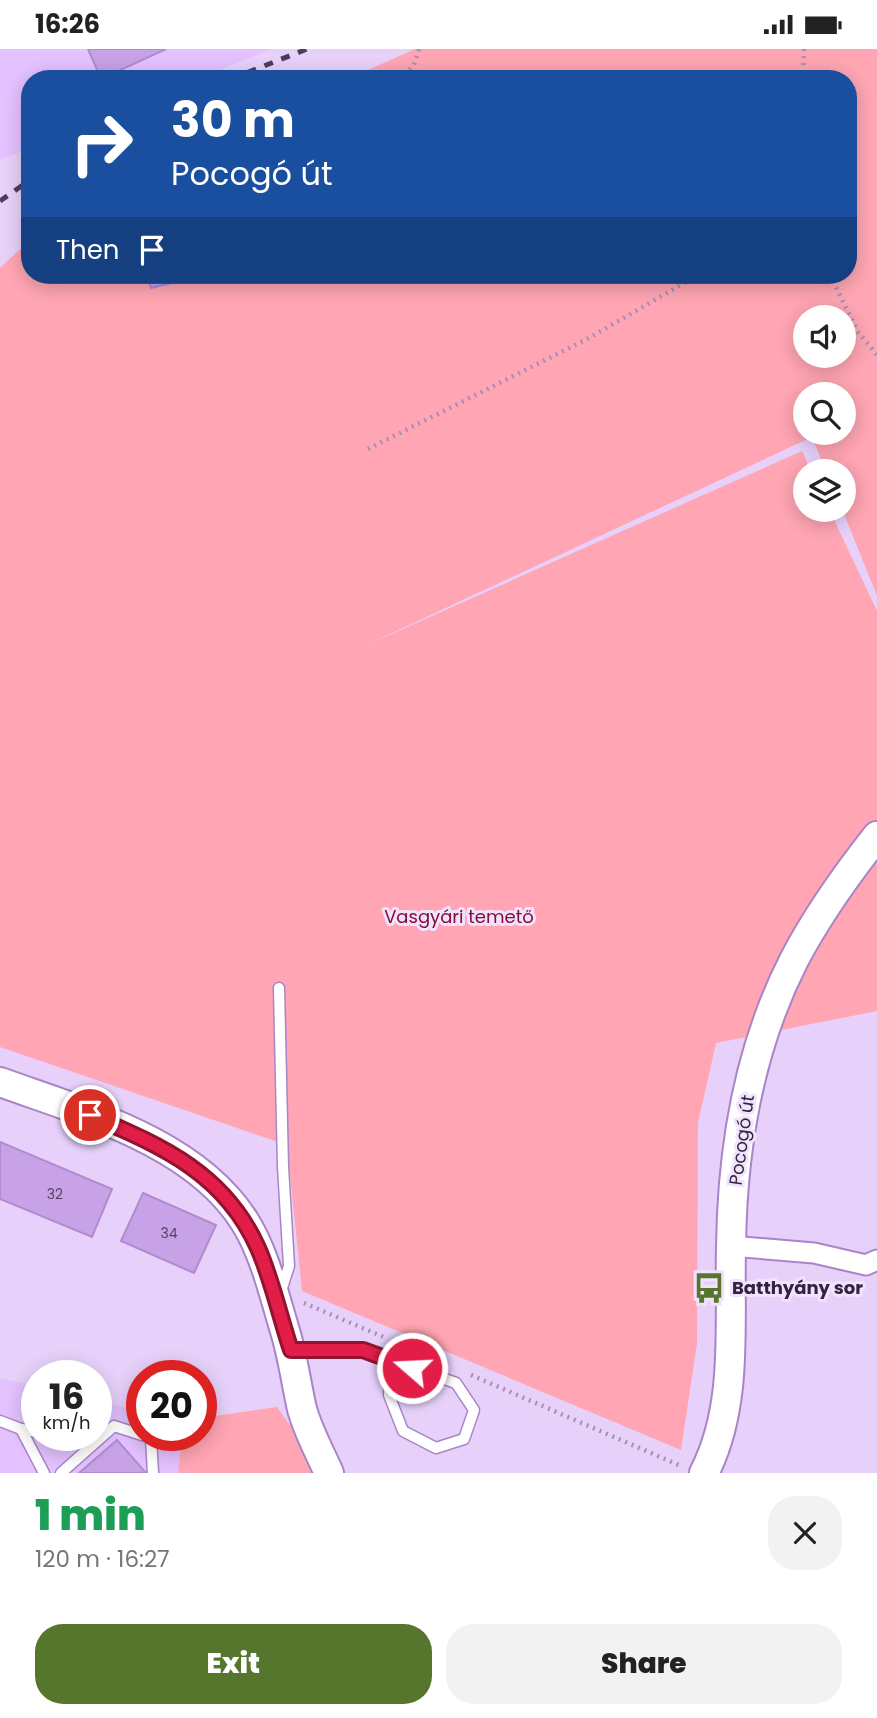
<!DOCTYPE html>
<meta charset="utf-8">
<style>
body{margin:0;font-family:Poppins,sans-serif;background:#f2f2f2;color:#222;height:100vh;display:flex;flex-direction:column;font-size:26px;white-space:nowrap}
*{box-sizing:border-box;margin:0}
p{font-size:23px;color:#767676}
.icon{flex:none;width:38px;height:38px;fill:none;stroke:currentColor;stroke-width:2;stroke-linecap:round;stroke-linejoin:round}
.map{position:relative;height:1424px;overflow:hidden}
.sheet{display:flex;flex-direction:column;background:#fff;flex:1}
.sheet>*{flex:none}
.banner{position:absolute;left:21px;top:21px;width:836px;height:214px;border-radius:28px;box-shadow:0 4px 18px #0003;background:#1a4fa0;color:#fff;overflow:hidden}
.tools{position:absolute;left:793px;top:256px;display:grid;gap:14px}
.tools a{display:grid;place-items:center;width:63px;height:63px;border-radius:50%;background:#fff;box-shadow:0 4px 18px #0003;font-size:35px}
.speed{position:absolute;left:21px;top:1311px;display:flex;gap:14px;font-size:35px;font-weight:700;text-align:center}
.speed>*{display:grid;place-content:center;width:91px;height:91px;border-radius:50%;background:#fff;box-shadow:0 4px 18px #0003;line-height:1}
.speed small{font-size:18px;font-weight:400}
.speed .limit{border:10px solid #d22;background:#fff;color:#111}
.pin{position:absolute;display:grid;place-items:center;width:60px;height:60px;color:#fff;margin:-30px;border:4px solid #fff;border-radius:50%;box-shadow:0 2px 7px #0007}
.me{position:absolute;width:77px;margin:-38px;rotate:289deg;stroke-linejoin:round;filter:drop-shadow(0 0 5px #0008)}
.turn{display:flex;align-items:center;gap:24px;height:147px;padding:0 35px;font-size:32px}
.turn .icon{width:91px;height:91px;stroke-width:2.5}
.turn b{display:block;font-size:49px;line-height:60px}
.then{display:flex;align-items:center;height:66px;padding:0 35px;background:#0003;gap:14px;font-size:26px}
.round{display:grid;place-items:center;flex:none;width:74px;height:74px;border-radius:28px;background:#f2f2f2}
.summary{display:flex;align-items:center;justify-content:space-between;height:119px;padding:0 35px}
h1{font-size:42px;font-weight:800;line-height:52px;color:#1e9e55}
.action{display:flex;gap:14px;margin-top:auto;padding:14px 35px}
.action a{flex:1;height:80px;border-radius:28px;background:#57762d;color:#fff;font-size:28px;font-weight:800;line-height:80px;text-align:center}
.action a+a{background:#f2f2f2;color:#222}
.status{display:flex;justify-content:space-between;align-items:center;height:49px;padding:0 35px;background:#fff;direction:ltr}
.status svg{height:19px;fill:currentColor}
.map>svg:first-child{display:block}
</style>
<div class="status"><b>16:26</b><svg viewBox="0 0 49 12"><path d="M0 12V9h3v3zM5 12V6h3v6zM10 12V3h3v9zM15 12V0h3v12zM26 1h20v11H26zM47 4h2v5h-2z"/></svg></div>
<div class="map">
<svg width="877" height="1424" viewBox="0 0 877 1424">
<rect width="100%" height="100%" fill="#e7d1fb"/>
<g fill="#e3c2ff">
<path d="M0 0H271L198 30H30V99L0 111Z"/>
<path d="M0 1329 37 1337V1386H96V1351L142 1362V1386H182L178 1424H0Z"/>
</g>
<g fill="#ffa5b3" fill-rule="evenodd">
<path d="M415 0H877V547L842 460 844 422H826L812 388 360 599 802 402 811 422H805V460H829L877 562V962L716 994 698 1074 697 1295 681 1401 302 1242 287 1096 0 998V219L30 191V226H849V30H348ZM805 268H844V306H805ZM805 345H844V383H805Z"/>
<path d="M277 1358 306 1399 318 1424H178L182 1386H201V1369Z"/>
</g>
<g fill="#c7a2e6" stroke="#b08bce" stroke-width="2">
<path d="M88 0H166L101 30Z"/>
<path d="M147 226H187L188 230 151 239Z"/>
<path d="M0 1093 112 1140 92 1188 0 1150Z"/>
<path d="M143 1144 216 1176 194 1224 121 1192Z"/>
<path d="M117 1391 146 1424H79Z"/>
</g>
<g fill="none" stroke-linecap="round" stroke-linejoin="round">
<defs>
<g id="lane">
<path d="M279 939 283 1118 289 1217 281 1242"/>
<path d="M291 1302 363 1301 456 1334 474 1361 464 1390 436 1399 403 1382 389 1346 390 1311"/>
<path d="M0 1372 21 1380 37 1383"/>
<path d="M21 1380 44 1424"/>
<path d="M54 1386 94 1393"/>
<path d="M143 1386 151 1389 153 1424"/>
<path d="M61 1424 114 1377 142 1386"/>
</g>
<path id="street" d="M731 1197 814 1204 866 1216 877 1211"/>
<g id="secondary">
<path d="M0 1033C83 1063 195 1093 245 1173 265 1205 274 1246 285 1282 293 1308 296 1334 302 1360 308 1382 320 1404 329 1424"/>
<path d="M704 1424C739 1357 729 1273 731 1199 732 1101 749 999 794 911 817 867 847 825 877 787"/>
</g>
</defs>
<use href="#lane" stroke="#a984c7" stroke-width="13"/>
<use href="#street" stroke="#a984c7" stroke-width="23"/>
<use href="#secondary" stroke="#a984c7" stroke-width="32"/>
<g stroke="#a390b4" stroke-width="4.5" stroke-dasharray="2 5" stroke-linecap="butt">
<path d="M399 30 414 16 419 0"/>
<path d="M803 30 804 0"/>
<path d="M830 226 858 283 877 306"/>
<path d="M368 400 589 289 698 226"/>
<path d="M304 1254 386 1289"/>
<path d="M471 1326 681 1417"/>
</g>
<use href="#lane" stroke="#fff" stroke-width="10"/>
<use href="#street" stroke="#fff" stroke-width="19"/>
<use href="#secondary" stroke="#fff" stroke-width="28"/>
<g stroke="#4d3d5a" stroke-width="5" stroke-dasharray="9 9" stroke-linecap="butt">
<path d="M231 30 307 0"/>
<path d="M0 152 30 131"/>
</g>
</g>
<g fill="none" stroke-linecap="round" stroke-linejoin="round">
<defs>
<path id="route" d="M90 1066C161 1097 224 1123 258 1199 272 1231 280 1268 291 1301H363L412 1319"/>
</defs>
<use href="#route" stroke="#92132f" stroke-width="18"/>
<use href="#route" stroke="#e11d48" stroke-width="12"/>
</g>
<defs>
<symbol id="bus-bare" viewBox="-9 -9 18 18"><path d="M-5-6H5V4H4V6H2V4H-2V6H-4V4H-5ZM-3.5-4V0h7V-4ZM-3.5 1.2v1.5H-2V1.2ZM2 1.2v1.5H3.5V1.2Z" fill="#57762d" stroke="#f1e2fe" stroke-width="2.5" paint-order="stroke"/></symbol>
</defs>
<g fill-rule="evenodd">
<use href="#bus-bare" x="687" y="1217" width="44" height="44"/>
</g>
<g text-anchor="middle" stroke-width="6" stroke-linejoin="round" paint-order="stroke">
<g font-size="14" fill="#574368">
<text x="55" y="1150">32</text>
<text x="169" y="1189">34</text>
</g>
<g font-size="18" fill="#840d36" stroke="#f1e2fe">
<text x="459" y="874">Vasgyári temető</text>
</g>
<g font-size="18" fill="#32233e" stroke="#f1e2fe">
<text transform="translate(742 1091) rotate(-82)" y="6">Pocogó út</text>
</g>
<g font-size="18" font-weight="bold" fill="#32233e" stroke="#f1e2fe" text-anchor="start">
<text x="732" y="1245">Batthyány sor</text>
</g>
</g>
</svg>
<div class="tools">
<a><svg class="icon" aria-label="sound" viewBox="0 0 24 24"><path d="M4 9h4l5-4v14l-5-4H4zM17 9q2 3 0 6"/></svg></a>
<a><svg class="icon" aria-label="search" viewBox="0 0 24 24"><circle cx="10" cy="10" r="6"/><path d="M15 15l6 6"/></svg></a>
<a><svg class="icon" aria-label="layers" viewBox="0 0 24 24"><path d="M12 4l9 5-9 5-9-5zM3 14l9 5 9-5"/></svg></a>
</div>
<div class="speed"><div>16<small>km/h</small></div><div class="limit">20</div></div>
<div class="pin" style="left:90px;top:1066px;background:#d93025"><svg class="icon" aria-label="arrive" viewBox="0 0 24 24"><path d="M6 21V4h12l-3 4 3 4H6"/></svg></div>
<svg class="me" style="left:412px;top:1319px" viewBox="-20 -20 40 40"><circle r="17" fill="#e11d48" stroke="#fff" stroke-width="3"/><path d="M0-11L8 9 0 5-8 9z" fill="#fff"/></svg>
<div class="banner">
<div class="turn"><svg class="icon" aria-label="right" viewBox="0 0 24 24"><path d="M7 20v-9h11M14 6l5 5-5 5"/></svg><div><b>30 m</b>Pocogó út</div></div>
<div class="then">Then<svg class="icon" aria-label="arrive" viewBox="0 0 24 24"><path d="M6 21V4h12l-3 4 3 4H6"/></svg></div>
</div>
</div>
<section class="sheet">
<div class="summary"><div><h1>1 min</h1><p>120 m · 16:27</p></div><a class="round"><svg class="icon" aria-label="close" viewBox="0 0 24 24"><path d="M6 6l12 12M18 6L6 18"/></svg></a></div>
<div class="action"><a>Exit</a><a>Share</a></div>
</section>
